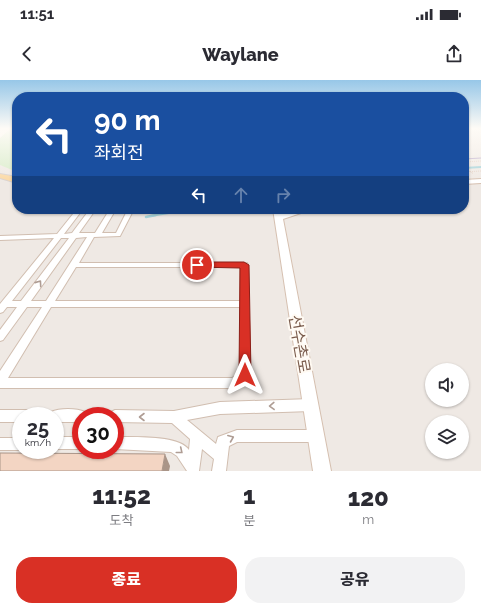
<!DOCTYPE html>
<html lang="ko">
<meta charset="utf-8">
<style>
body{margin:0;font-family:Raleway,"Noto Sans KR",sans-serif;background:#f2f2f3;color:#2b2b33;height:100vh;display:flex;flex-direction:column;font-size:15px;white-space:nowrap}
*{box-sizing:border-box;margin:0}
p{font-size:13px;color:#7c7c81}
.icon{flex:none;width:22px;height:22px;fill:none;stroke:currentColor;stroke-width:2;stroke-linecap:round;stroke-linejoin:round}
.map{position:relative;height:391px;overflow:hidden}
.sheet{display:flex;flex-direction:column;background:#fff;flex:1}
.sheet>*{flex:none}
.guide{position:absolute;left:12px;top:12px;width:457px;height:122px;border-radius:16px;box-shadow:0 1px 3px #0004;background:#1a4fa0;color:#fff;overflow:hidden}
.buttons{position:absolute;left:425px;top:283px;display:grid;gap:8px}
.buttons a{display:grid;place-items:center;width:44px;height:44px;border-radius:50%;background:#fff;box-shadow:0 1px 3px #0004;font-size:20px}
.speed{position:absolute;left:12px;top:327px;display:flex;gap:8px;font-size:20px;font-weight:700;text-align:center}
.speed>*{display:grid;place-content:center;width:52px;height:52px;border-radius:50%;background:#fff;box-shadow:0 1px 3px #0004;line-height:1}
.speed small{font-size:10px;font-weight:400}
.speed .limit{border:6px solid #d22;background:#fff;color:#111}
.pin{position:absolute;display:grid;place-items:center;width:34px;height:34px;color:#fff;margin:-17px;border:2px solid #fff;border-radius:50%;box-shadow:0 1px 4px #0007}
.me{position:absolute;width:44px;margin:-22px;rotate:0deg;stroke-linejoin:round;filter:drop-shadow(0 0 3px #0008)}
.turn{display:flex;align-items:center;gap:14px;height:84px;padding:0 16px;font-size:18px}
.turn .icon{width:52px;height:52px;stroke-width:2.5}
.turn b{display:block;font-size:28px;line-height:34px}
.lanes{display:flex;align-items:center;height:38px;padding:0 16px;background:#0003;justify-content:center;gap:20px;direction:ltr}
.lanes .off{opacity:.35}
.eta{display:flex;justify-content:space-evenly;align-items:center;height:68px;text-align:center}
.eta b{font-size:24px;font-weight:800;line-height:28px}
.primary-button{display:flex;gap:8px;margin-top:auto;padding:8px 16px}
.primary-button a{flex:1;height:46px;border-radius:16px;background:#d93025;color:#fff;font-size:16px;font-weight:800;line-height:46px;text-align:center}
.primary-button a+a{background:#f2f2f3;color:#2b2b33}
.status{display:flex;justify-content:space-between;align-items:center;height:28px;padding:0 20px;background:#fff;direction:ltr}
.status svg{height:11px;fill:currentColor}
header{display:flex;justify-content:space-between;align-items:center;height:52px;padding:0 16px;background:#fff;font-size:18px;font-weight:800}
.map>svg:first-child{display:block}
</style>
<div class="status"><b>11:51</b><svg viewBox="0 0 49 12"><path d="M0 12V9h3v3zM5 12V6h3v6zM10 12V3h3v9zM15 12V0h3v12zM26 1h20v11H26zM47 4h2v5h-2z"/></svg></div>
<header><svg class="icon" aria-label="back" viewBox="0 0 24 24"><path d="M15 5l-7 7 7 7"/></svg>Waylane<svg class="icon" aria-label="share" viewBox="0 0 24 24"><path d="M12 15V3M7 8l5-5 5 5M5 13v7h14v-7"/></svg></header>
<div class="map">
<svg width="481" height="391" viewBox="0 0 481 391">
<rect width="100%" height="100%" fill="#fdf6ec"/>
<path fill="#efe9e4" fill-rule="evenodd" d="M464 48H481V391H0V85L17 88V129H464ZM432 290H462V320H432ZM21 336H55V370H21ZM81 336H115V370H81ZM432 342H462V372H432Z"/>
<path fill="#d8ecc9" d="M11 48H17V92L0 85V58Z"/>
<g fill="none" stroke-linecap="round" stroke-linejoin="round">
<g stroke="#a5d3da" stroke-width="2">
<path d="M464 88 481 87"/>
<path d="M150 136 194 129"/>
</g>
<path stroke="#a5d3da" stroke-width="2.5" d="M146 137 156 135"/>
<defs>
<g id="minor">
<path d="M77 129H83L64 154 72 153 90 129H96L79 153H95L110 129H116L102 153H116L128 129H134L120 156 94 157 79 183H247L248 185 250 295 249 298 234 308H0V291L42 227H27L3 260 0 261V250L17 227H7L3 232 0 233V224L54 158 0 160V156L57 154ZM87 157 46 221H31L76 158ZM61 158H69L21 221H12ZM76 187H240V221H55ZM51 227H240V293L232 298H8Z"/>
<path d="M311 319 315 321 317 325 315 329 311 331 220 334 187 340 216 364 218 357 237 350H316L320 352 322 356 320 360 316 362H237L229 366 226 391H212L214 379 202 369 199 391H187L177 376 171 372 115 369V357C132 357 180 355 189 370L190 359 172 343 115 342V336H109L111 332 115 330 174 331 220 322Z"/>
<path d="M0 330H44L48 332 50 335 51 332C59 328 77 328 85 332L87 336H81V342H55V336H21V342H0Z"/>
<rect x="55" y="357" width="26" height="12"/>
<path d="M0 358H21V370H22H0Z"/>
</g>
<g id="secondary">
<path d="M481 99V103L464 104V100Z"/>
<path d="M273 129H281L282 133 295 129H308L307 131 283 139 331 391H313Z"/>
</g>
<path id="primary" d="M0 94 17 97V103L0 98Z"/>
</defs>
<use href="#minor" stroke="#d1beb0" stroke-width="2"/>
<use href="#secondary" stroke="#d6c0b0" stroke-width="2"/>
<use href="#primary" stroke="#dad1cd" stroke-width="2"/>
<g stroke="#d9b8a5" stroke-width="1" stroke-dasharray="0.5 1.5" stroke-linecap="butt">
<path d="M464 82 481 81"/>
<path d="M464 92 481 91"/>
</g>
<use href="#minor" fill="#fff" fill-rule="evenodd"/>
<use href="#secondary" fill="#fff" fill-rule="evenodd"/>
<use href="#primary" fill="#fbd9a5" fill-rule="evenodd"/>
<path stroke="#b9a8c9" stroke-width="1" d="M464 79 481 78"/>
<path stroke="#d9b8a5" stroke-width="1" stroke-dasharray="0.5 1.5" stroke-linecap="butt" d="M464 88 474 94"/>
</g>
<path fill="#aa9588" d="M165 374 170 386 169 391H162Z"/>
<path fill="#f3d5c3" stroke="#aa9588" d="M0 373 165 374 162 391H0Z"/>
<defs><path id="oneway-chevron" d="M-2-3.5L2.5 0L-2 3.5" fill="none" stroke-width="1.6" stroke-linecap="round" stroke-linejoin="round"/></defs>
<g stroke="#af9d94">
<use href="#oneway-chevron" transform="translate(39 203) rotate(-55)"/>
<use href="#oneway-chevron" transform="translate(272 326) rotate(178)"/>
<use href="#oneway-chevron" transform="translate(142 337) rotate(-180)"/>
<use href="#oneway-chevron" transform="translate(231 358) rotate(-22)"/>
<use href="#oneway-chevron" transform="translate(180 371) rotate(39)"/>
</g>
<linearGradient id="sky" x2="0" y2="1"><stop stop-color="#97c7e8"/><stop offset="0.47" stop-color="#fefbf6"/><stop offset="1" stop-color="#fefbf6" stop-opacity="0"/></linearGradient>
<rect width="481" height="103" fill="url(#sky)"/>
<path fill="#d93025" stroke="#8d1f18" d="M197 182H244L249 185 251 295 249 299 245 300 241 299 239 295 240 188 194 187 193 185 194 183Z"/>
<g text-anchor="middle" stroke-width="4" stroke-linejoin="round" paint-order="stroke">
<g font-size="16" fill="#7a5c4d" stroke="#fffaf3">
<text transform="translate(300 264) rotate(80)" y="6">선수촌로</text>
</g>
</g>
</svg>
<div class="buttons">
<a><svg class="icon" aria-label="sound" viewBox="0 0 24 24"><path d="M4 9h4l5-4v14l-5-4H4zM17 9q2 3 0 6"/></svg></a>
<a><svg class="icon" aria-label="layers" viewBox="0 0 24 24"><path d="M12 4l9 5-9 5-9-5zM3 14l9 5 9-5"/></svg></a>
</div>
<div class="speed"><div>25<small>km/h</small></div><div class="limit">30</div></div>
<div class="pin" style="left:197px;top:185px;background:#d93025"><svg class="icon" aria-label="arrive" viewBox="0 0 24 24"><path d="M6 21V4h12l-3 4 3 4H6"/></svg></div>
<svg class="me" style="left:245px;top:295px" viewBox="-20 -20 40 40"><path d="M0-17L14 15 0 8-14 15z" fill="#d93025" stroke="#fff" stroke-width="4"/></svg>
<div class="guide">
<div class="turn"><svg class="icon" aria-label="left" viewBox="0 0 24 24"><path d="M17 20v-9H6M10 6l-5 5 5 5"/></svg><div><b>90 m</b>좌회전</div></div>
<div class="lanes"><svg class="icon" aria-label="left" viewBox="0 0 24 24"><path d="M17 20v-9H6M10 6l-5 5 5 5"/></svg><svg class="icon off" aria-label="ahead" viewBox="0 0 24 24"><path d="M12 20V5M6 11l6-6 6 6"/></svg><svg class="icon off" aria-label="right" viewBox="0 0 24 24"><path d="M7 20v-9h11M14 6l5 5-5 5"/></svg></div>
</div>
</div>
<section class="sheet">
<div class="eta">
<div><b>11:52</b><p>도착</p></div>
<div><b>1</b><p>분</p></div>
<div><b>120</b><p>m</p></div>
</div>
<div class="primary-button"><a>종료</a><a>공유</a></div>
</section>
